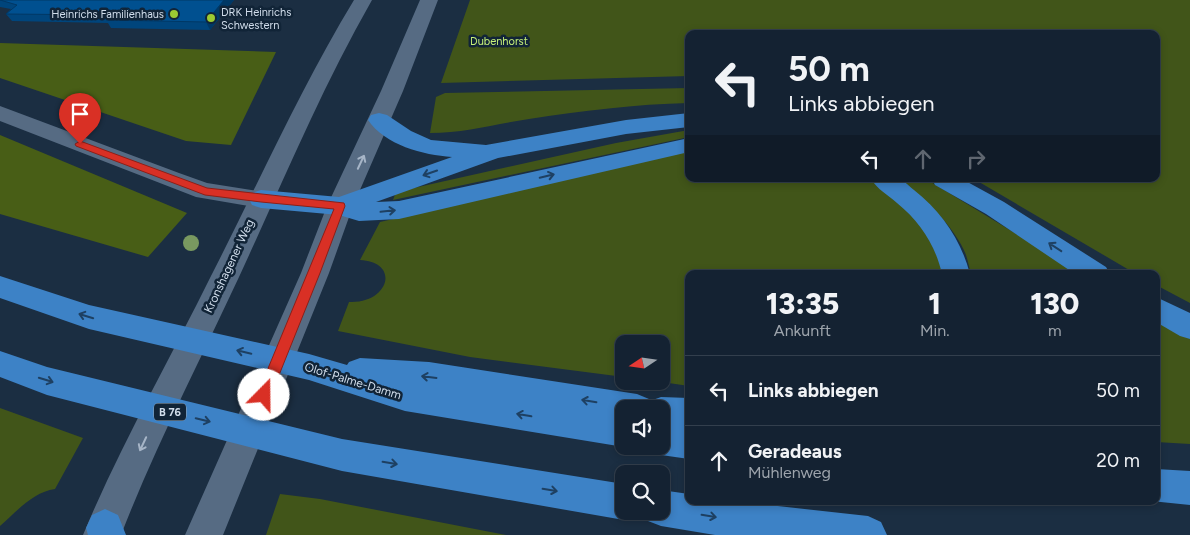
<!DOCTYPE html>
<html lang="de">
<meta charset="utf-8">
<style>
body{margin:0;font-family:Figtree,sans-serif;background:#212f3e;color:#f1f3f6;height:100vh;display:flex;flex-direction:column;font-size:19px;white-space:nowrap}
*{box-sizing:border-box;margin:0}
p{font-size:16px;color:#9da4ac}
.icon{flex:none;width:28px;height:28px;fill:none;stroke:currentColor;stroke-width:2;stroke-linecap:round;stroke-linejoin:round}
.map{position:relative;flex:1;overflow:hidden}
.sheet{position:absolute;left:685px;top:270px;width:475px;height:235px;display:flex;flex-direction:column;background:#142232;border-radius:10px;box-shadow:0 2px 8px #0003,0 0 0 1px #333f4d}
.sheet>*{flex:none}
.banner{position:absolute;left:685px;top:30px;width:475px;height:152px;border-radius:10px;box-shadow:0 2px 8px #0003,0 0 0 1px #333f4d;background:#142232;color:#f1f3f6;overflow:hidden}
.needle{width:32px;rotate:257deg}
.fabs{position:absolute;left:615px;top:335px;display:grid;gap:10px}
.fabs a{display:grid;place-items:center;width:55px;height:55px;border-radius:10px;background:#142232;box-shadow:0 2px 8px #0003,0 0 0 1px #333f4d;font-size:25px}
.pin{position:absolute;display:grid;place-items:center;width:42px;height:42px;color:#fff;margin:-51px -21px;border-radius:50% 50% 50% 0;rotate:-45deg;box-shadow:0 0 5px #0007}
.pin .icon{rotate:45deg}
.me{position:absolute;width:55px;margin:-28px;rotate:22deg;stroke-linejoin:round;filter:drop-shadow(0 0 4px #0008)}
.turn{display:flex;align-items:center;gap:18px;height:105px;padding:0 20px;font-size:22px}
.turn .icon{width:65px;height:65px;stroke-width:2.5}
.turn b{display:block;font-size:35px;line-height:42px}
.lanes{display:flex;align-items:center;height:48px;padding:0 20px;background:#0003;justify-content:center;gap:25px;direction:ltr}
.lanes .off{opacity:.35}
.eta{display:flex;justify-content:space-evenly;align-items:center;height:85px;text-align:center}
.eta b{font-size:30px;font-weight:800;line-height:35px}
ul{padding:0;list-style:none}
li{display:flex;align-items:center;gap:15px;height:70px;padding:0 20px;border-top:1px solid #333f4d}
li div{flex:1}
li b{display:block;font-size:19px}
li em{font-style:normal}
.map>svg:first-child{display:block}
</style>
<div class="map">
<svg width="1190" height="535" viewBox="0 0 1190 535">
<rect width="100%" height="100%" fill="#1b2e42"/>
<g fill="#415519">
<path d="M470 0H1190V303L1156 285V274H1136L974 179H1156V34H689V76L441 83Z"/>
<path d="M689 88V103C636 104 581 111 529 119 495 124 465 133 430 133L436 97 445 93Z"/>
<path d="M689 130V137L393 200 396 192 616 143Z"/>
<path d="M689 151V179H868L876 183 923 224 945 274H689V386L655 381H661V344H624V377L470 357 338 331 349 302C389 304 401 262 360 260L380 222Z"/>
<path d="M897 179H926L1082 274H971C969 267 968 261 966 255 956 228 921 193 897 179Z"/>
<path d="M1156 318 1190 338V444L1156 442Z"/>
<path d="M0 408 83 438 55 489C33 492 16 512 0 526Z"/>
<path d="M280 494 320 499 506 535H266Z"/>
</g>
<g fill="#485e16">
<path d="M0 43 276 52 231 145 186 141 0 78Z"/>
<path d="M0 135 187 213 148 257 0 214Z"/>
</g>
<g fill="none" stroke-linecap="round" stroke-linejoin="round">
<path fill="#566b83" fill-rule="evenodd" d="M0 106 179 173 207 183 270 193 273 199 270 205 261 208 196 197 0 121Z"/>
<g fill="#566b83" fill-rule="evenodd">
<path d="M354 0H372C321 89 282 184 239 277 199 363 155 447 121 535H83C120 446 168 363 211 276 258 184 300 89 354 0Z"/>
<path d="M420 0H438L403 91 353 206 329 273 223 535H185L301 273 327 206 381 91Z"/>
</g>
<g fill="#3d82c6" fill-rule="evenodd">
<path d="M379 113 387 115 411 131 431 140 486 145 626 120 689 113V127L626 134 498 158 376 202 399 201 689 138V152L399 219 359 221 339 215 261 208 252 205 249 199 252 193 261 190 339 197 452 157C423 155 385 145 368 120L371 115Z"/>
<path d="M871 179C879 178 891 177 898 179 904 180 910 187 914 190 942 212 961 240 970 274H942C935 244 920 222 897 203 888 195 877 189 871 179Z"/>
<path d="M932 179H962L1004 202 1106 267 1110 274H1075L986 214 935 185Z"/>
<path d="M0 276 89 305 309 354 347 365 349 362 360 358 429 362 637 394 649 399 650 401 661 397 689 398V459L661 455 649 450 647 446H661V409H624V446H627L624 447 405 411 309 380 89 329 0 298Z"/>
<path d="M1156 297 1190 313V339L1180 336 1156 322Z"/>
<path d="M0 351 47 367 342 439 624 484V511H638L637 515 624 520 342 471 47 395 0 377Z"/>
<path d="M1156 469 1190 471V505L1151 501H1156Z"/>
<path d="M661 490 689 494V501H732L868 516 881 522 887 535H715L661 526 648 521 644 511H661Z"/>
<path d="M105 509 118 515 126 535H88L86 528 92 515Z"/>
</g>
</g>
<circle fill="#799960" cx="191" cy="243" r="8"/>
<path fill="#00457c" d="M0 0H234L210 30 111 28 108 23 12 21 6 14 11 9 0 7Z"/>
<path fill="#003865" d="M224 0H234L210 30 206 22Z"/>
<path fill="#005090" stroke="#003865" d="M0 0H224L206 22 106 20 111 15 6 14 17 5Z"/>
<defs><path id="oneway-shaft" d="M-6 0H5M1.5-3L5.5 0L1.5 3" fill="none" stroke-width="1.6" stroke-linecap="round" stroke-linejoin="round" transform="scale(1.25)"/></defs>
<g stroke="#a6b5c7">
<use href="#oneway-shaft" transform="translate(361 162) rotate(-65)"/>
<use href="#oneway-shaft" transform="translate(143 444) rotate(115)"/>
</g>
<g stroke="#1e4062">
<use href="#oneway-shaft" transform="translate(430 173) rotate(161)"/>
<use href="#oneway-shaft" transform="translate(547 176) rotate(-13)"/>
<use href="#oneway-shaft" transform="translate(388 211) rotate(-6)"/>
<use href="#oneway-shaft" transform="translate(1055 247) rotate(-147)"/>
<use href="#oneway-shaft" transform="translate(86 316) rotate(-163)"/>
<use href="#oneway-shaft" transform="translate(244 352) rotate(-167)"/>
<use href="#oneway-shaft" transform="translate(429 377) rotate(-173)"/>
<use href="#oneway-shaft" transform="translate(46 380) rotate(17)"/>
<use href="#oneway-shaft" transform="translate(589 401) rotate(-171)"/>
<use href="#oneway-shaft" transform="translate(524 415) rotate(-170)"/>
<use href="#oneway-shaft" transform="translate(203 420) rotate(14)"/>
<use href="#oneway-shaft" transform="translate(390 463) rotate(9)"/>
<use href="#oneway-shaft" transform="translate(550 490) rotate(9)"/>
<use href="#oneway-shaft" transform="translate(709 516) rotate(9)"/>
</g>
<path fill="#d93025" stroke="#8d1f18" d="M80 141 207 188 344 203 345 206 320 273 269 400 264 401 259 400 257 395 334 209 261 202 205 195 76 146 75 144Z"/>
<g fill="#9cca32" stroke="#112437" stroke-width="2">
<circle cx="174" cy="14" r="5"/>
<circle cx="211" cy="18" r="5"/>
</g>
<g text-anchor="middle" stroke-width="5" stroke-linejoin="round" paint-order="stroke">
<g font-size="11" fill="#d1ddeb" stroke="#112437" text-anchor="start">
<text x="221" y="16">DRK Heinrichs<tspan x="221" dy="13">Schwestern</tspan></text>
<text x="164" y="18" text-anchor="end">Heinrichs Familienhaus</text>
</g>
<g font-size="11" fill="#c6f078" stroke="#112437">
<text x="499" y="45">Dubenhorst</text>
</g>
<rect fill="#112437" stroke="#97a6b5" stroke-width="1" x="154" y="403.5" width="32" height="17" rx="4"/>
<g font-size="11" font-weight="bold" fill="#d1ddeb">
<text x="170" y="416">B 76</text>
</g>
<g font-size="12" fill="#d1ddeb" stroke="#112437">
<text transform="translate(229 266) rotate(-65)" y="4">Kronshagener Weg</text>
<text transform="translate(353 381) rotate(17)" y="4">Olof-Palme-Damm</text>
</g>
</g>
</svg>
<div class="fabs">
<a><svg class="needle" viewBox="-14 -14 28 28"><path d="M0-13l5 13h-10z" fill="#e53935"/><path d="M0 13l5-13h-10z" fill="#9da4ac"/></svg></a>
<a><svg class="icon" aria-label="sound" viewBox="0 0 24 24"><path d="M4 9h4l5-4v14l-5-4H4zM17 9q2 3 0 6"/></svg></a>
<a><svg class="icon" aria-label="search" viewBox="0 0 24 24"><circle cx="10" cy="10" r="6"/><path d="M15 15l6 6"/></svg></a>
</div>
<div class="pin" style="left:80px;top:144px;background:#d93025"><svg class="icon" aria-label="arrive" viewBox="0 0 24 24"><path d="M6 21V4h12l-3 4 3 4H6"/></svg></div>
<svg class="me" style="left:264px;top:395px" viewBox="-20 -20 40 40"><circle r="19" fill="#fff"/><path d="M0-13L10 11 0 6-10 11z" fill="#d93025"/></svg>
<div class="banner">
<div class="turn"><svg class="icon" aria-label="left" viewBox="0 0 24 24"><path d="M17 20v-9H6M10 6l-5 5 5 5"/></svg><div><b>50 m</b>Links abbiegen</div></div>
<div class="lanes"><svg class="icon" aria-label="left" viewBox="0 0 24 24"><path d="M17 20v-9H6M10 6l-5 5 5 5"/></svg><svg class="icon off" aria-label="ahead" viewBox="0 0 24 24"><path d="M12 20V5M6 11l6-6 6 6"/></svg><svg class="icon off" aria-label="right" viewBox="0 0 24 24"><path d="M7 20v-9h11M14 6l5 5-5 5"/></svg></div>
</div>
<section class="sheet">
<div class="eta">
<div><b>13:35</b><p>Ankunft</p></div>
<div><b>1</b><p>Min.</p></div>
<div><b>130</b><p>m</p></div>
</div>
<ul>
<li><svg class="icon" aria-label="left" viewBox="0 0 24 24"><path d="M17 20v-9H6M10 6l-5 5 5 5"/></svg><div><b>Links abbiegen</b></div><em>50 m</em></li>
<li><svg class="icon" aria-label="ahead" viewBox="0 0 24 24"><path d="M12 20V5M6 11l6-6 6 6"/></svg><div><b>Geradeaus</b><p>Mühlenweg</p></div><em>20 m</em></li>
</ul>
</section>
</div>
